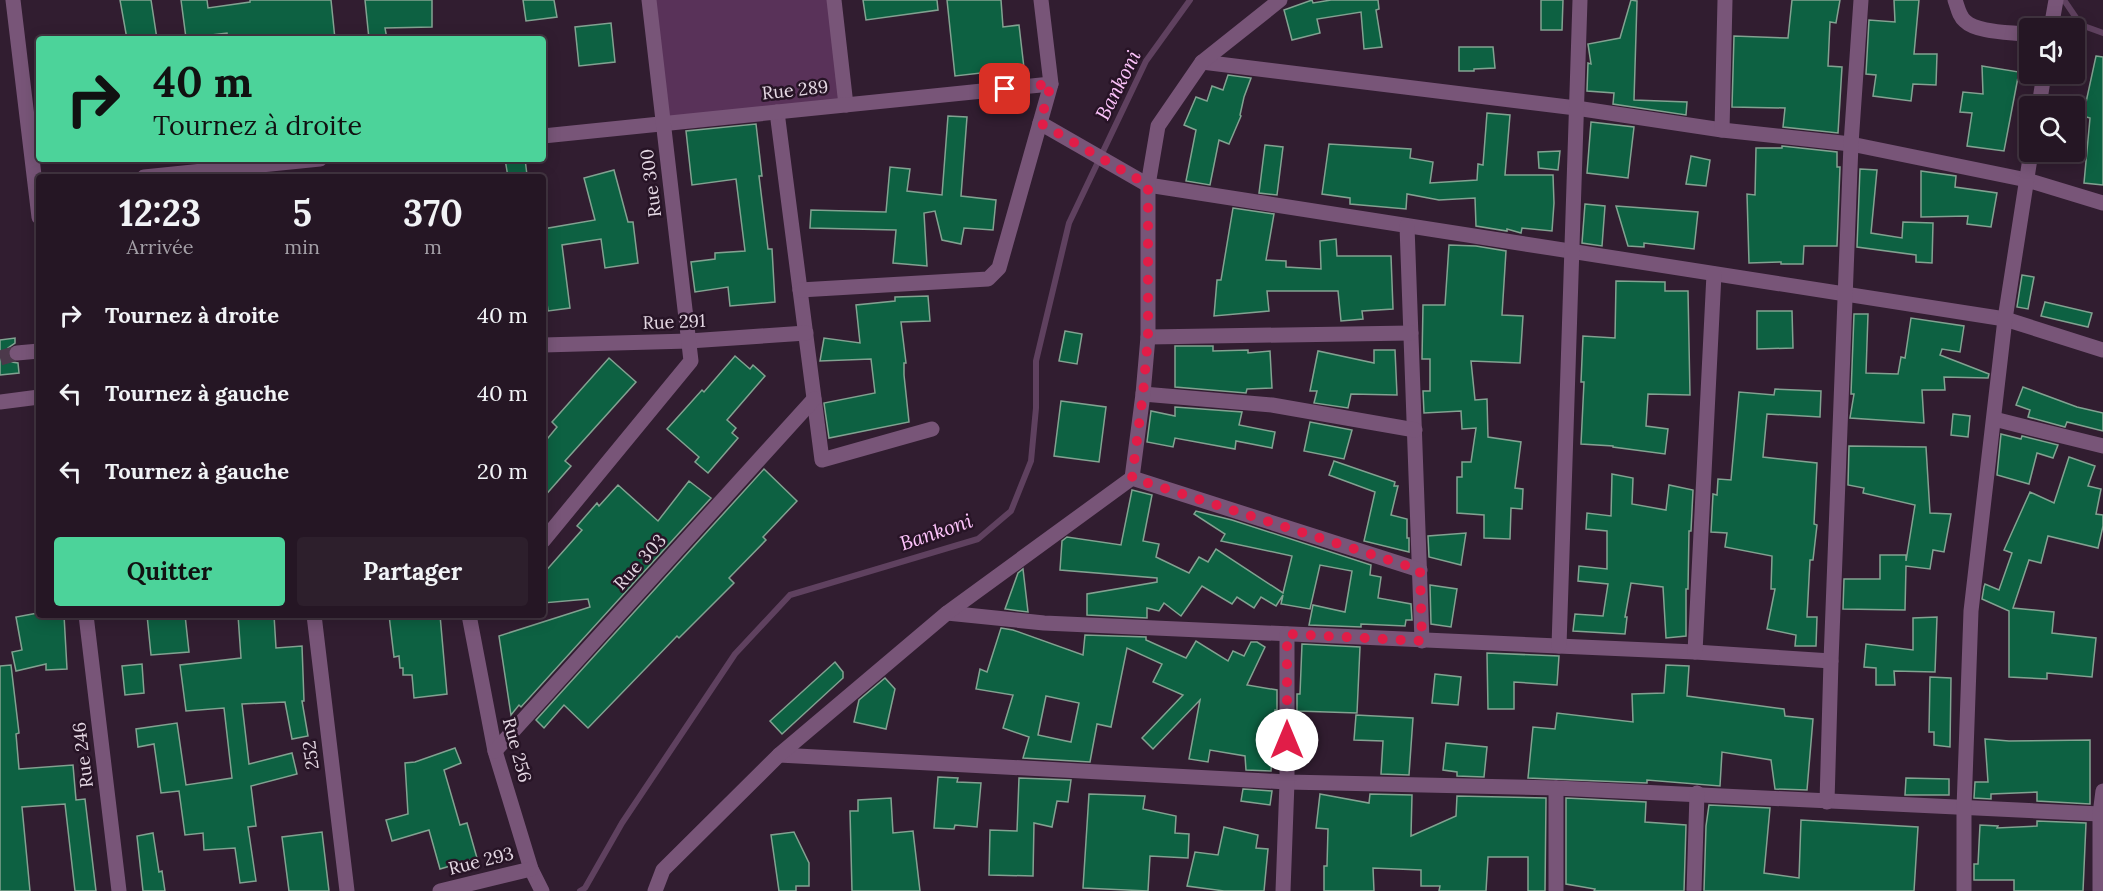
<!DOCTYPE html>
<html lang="fr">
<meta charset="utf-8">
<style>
body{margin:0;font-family:Lora,serif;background:#2d1f2c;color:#f1f3f6;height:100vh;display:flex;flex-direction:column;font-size:22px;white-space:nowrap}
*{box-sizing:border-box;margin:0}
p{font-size:20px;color:#a39fa6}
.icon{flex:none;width:33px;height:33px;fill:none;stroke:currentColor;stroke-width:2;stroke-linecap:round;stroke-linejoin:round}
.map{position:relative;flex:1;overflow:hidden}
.drawer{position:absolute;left:36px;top:174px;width:510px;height:444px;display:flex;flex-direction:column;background:#251624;border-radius:6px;box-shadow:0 3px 15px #0003,0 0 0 2px #423541}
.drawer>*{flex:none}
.top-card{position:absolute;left:36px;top:36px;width:510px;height:126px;border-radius:6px;box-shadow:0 3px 15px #0003,0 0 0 2px #423541;background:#4cd39a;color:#111;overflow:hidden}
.tools{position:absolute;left:2019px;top:18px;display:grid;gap:12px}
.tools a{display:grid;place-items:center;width:66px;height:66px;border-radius:6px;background:#251624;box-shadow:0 3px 15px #0003,0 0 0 2px #423541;font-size:30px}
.pin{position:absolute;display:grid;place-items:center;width:51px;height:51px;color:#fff;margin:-26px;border-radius:12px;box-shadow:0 3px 9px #0006}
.me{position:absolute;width:66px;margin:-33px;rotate:0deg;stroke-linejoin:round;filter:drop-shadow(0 0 4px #0008)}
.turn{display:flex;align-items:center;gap:21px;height:126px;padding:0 18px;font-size:27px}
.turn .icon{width:78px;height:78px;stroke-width:2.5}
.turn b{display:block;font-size:42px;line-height:51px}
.eta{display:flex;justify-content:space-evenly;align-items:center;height:102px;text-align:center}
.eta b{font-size:36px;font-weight:800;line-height:42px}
.button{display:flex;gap:12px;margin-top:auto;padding:12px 18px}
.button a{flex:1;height:69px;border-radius:6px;background:#4cd39a;color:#111;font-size:24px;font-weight:800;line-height:69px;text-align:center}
.button a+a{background:#2d1f2c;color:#f1f3f6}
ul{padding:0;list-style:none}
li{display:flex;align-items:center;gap:18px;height:78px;padding:0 18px}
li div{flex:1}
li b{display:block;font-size:22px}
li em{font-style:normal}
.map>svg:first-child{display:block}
</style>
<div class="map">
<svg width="2103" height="891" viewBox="0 0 2103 891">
<rect width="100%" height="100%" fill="#311d30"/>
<path fill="#593259" d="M649 0H834L846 105 663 124Z"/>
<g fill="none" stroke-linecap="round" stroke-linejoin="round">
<g stroke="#5f415f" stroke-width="6">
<path d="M2064 0 2081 25 2103 33"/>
<path d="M580 891 585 888 622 823 735 654 790 595 978 539 1011 511 1031 461 1036 408V361L1069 223 1146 61 1190 0"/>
</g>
</g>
<g fill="#0d6142" stroke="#82a291" stroke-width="1.5" fill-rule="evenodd">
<path d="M120 0H151L157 39H127Z"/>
<path d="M181 0H207L208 8 250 2V0H331L335 39H228L227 33 186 38Z"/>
<path d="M365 0H432V27L385 28 387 39H369Z"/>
<path d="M523 0H554L557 17 526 21Z"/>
<path d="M863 0H937L938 10 866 20Z"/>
<path d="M947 0H1001L1003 27 1019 25 1024 68 955 76Z"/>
<path d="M1312 0 1313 3 1331 0H1378L1379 9 1376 10 1382 47 1364 49 1361 12 1317 19 1320 33 1292 40 1284 10Z"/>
<path d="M1541 0H1563L1562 30H1541Z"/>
<path d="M1631 0 1637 1 1634 100 1687 102 1686 115 1613 104 1614 93 1587 91 1588 63 1591 64 1588 44 1620 38Z"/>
<path d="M1792 0H1840L1836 23 1830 22 1828 66 1842 67 1838 133 1783 127 1785 108 1732 107 1734 36 1788 38Z"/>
<path d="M1894 0H1919L1914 54H1937L1936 85 1913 84 1911 101 1873 96 1876 75 1866 74 1869 20 1895 22Z"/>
<path d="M611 23 615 62 579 66 575 27Z"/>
<path d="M1459 47H1493L1495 68 1474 69V71H1459Z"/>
<path d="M2096 56 2103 57V185L2084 183 2090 118 2083 116Z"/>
<path d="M1982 66 2019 72 2004 151 1967 146 1972 113 1960 112 1963 92 1983 94Z"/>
<path d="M1228 75 1251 78 1244 97 1240 115 1241 116 1229 144 1219 140 1210 185 1186 181 1196 130 1184 125 1196 97 1207 101 1212 86 1223 90Z"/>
<path d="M1487 113 1510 115 1505 175H1553L1554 203 1552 231 1522 228 1521 233 1507 229V231L1476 226 1475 198 1439 200 1407 194 1406 209 1350 204V198L1322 194 1329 144 1411 149 1410 158 1433 162 1430 183 1477 180 1478 164 1483 165Z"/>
<path d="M948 116 967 117 961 196 996 200 993 230 964 228 961 244 942 240 935 211 924 213 927 266 893 263 896 230 810 228 811 210 886 212 890 167 910 169 907 191 942 195Z"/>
<path d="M1591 122 1634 127 1628 178 1587 173Z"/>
<path d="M756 124 762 176H759L768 249H772L775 302 730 306 728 287 695 292 691 262 715 259V253L745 251 736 179 692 185 686 131Z"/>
<path d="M1265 145 1283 147 1277 195 1259 193Z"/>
<path d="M1782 146 1837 152V167H1840L1837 246H1804L1803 264H1781V262L1749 263 1747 194 1755 195 1756 148H1782Z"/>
<path d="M1560 151 1558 170 1539 168 1538 152Z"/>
<path d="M1691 156 1710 160 1706 186 1686 184Z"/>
<path d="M505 159H525L527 175 508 177Z"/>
<path d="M1860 169 1877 170 1871 233 1902 238 1903 222 1933 223 1932 263 1916 262V255L1857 247Z"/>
<path d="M614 170 628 222H633L638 263 605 268 601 239 562 245 570 308 548 311 543 271V229L595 220 584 178Z"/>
<path d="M1921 171 1956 176 1955 187 1997 193 1991 227 1967 224 1968 216 1921 217Z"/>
<path d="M1585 204 1605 206 1602 246 1582 243Z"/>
<path d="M1616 206 1698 212 1694 249 1644 243V247L1628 246Z"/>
<path d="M1233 208 1274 214 1266 260 1286 261V267L1321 269 1320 241 1336 239 1337 256H1391L1393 309 1362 311 1363 319 1341 321 1338 291H1267L1269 311 1214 316 1217 280H1221Z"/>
<path d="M1449 245 1476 246 1506 251 1502 315 1523 316 1520 363 1471 361 1475 400 1487 399 1488 437 1521 442 1515 488 1523 489 1522 509 1511 508 1510 539 1484 538V515L1457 513V477H1462V462H1471L1476 428 1462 429 1461 411 1424 413 1423 391H1430V359H1422L1423 305H1445Z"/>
<path d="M2022 275 2034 277 2028 309 2017 307Z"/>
<path d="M1616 281 1665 282V291H1688L1690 395 1648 394 1646 426 1668 429 1665 454 1613 447V446L1581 444 1584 382H1581L1583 336 1615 338Z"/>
<path d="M928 296 930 321 901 322 906 363H904V375L909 422 829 438 824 403 875 393 871 359 820 361 824 338 860 343 856 305 895 301V297Z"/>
<path d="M2045 302 2092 313 2088 327 2041 316Z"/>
<path d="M1757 311H1792L1793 348 1757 349Z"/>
<path d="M1854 314H1868L1866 373 1898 374 1901 357 1905 358 1911 318 1964 326 1960 352 1942 349 1940 355 1989 374 1988 378 1944 377 1945 390H1922L1924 423 1850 418 1854 394H1851Z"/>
<path d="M1065 331 1082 334 1077 364 1059 361Z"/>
<path d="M15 338V343L8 348 7 354 12 362 18 363 19 373 0 375V340Z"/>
<path d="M1175 346H1213V351L1248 350V353L1270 351 1272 388 1247 389 1246 393 1175 387Z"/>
<path d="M1374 350H1395L1397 395 1351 394 1348 408 1314 403 1317 391H1310L1318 351 1374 363Z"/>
<path d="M735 356 750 369 753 365 765 376 727 420 736 428 732 433 738 438 708 473 695 462 699 457 667 429 702 390 704 392Z"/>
<path d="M609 358 636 382 565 461 571 466 543 498V444L557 427 552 422Z"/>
<path d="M2023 387 2077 407 2103 413V431L2067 422 2065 427 2028 417 2030 410 2016 405Z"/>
<path d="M1775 389 1821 391 1820 417 1767 414 1763 457 1817 463 1814 524 1817 525 1813 560H1810L1807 617H1817L1816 646H1795L1796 635 1767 629 1775 589H1771L1772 556 1725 547 1727 533 1711 532 1713 494 1717 495 1718 479 1731 480 1739 392 1774 395Z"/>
<path d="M1061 401 1106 407 1099 462 1054 456Z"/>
<path d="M1175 407 1242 412 1239 425 1275 432 1272 448 1236 441 1235 449 1175 438 1173 447 1147 442 1151 411 1175 416Z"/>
<path d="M1953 414 1970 416 1968 437 1951 435Z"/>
<path d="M1310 422 1352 430 1344 459 1304 451Z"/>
<path d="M2001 434 2021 439 2022 436 2058 445 2053 458 2037 453 2029 484 1997 475Z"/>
<path d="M1849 446 1926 447 1930 513 1951 514 1944 552 1933 550 1930 569 1906 566 1905 610 1843 609 1844 579H1880V555H1906V561L1915 505 1863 493 1864 488 1848 485Z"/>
<path d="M2069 457 2095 466 2088 486 2101 489 2096 514 2103 515V526L2098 548 2048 536 2041 563 2029 560 2013 608 2054 612 2052 633 2096 638 2092 677 2047 673V679L2009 677V611L1982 599 1984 587 1985 584 1999 590 2012 553 2004 550 2030 492 2054 503Z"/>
<path d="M1334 461 1395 482 1394 486H1398L1391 515 1407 519V538H1409V552L1364 541 1375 492 1329 475Z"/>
<path d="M764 469 797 501 763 537 766 540 729 578 734 583 679 638 677 636 588 728 564 705 544 728 536 720Z"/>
<path d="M1612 474 1633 478 1632 504 1666 510 1669 485 1693 490 1691 531H1689L1688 589H1686V636L1666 638 1663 587 1631 583 1625 617H1627L1625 634 1573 631 1575 614 1603 616 1608 584 1578 581 1579 566 1607 569V531L1586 529 1587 513 1611 516Z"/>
<path d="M689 481 711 498 521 707 519 705 511 715 499 636 590 607 588 599 543 603V574L582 530 577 526 597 503 599 506 618 485 658 521Z"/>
<path d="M1132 490 1152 495 1143 541 1159 544 1156 557 1189 573 1199 557 1208 562 1216 549 1283 593 1292 556 1221 541 1225 534 1194 514 1196 511 1232 520 1371 565 1370 575 1381 577 1378 598 1411 604 1412 620H1406L1405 626 1361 624V627L1309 625 1313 605 1345 612 1352 571 1320 565 1310 609 1281 604 1283 595 1276 606 1261 597 1254 608 1237 597 1232 604 1202 586 1181 616 1164 603 1159 611 1147 608V618L1087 615V594L1157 582V578L1060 570 1062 541 1067 537 1121 545Z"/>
<path d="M1466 533 1461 565 1429 557 1428 536Z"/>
<path d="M1023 569 1028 612 1005 609 1018 573Z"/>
<path d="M1430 585 1457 589 1451 627 1431 624Z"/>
<path d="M38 613V615H64L67 669 46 670V664L16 671 12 652 22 650 16 617Z"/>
<path d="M147 615H185L189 652 151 655Z"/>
<path d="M238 615H274L276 648 302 646 304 701H302L308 736 292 739 285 702 242 704 249 764 292 753 297 774 251 786 256 826 248 827 256 881 240 883 235 848 204 850 203 833 185 835 179 791 161 793 154 744 138 747 136 729 177 723 186 785 232 778 224 708 186 711 180 665 241 658Z"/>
<path d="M389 615H440L447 694 414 698 412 675H403V668H400L399 656 394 657Z"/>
<path d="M1937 617 1935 672 1894 671 1895 685H1876V668L1864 667 1866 644 1913 650V618Z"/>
<path d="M1001 628 1013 630 1083 655 1085 635 1146 637V640L1186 658 1196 641 1228 661 1233 651 1244 656 1251 642H1257L1265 647 1247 685 1277 690V710H1275L1271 771 1246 770 1245 756 1210 750 1208 762 1189 759 1200 700 1153 749 1142 738 1183 695 1153 682 1162 664 1127 648 1111 727 1097 724 1090 762 1023 758 1029 737 1003 728 1013 695 976 689 980 669 987 672ZM1046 696 1079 703 1071 742 1038 735Z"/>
<path d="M1302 644 1360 647 1357 713 1297 711V694H1300Z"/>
<path d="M1487 653 1559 656 1557 685 1514 682V709H1488Z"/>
<path d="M835 662 843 672V678L782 734 770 721Z"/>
<path d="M142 664 144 693 125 695 122 666Z"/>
<path d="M11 665 19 733 16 734 19 769 73 765 76 800 85 799 96 891H75L65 804 22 807 30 891H0V666Z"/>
<path d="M1666 665 1689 666 1687 696 1784 709 1785 716 1813 719 1807 790 1775 789 1771 760 1722 752 1720 786 1647 780V783L1528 778 1533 727 1555 729 1557 713 1633 722 1632 694 1664 693Z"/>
<path d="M1435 674 1461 677 1458 705 1432 703Z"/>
<path d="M1930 677 1951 678 1950 747 1934 745V732H1929Z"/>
<path d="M885 678 895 689 886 729 854 722 859 700Z"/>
<path d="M1356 715 1413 718 1409 775 1381 774 1383 741 1354 740Z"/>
<path d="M1985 739 2009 741 2090 740V804L2037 801V792L1991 794V799L1974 798 1975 782H1988Z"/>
<path d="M1446 743 1487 747 1484 777 1457 776V772L1443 770Z"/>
<path d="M455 748 461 763 444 770 460 825 467 823 477 858 440 869 429 830 392 841 386 820 408 814 405 763 415 762Z"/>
<path d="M938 777 958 778 957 782 981 783 977 827 955 825 954 829 934 828Z"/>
<path d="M1019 778 1071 780 1068 802 1057 801 1052 827 1034 823 1033 876 989 875 990 830 1017 831Z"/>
<path d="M1906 778 1949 779V795H1905Z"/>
<path d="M1243 789 1272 791 1270 805 1241 801Z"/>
<path d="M1089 794 1145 796 1143 809 1176 816 1175 833 1189 834 1188 858 1150 856 1148 891 1083 888Z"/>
<path d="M1320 794 1369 803 1370 794 1412 795 1411 836 1456 816 1457 796 1546 798 1545 891H1528V857H1488L1486 891H1439L1440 886H1421V870L1373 868 1374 891H1324V866H1327L1328 829 1316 828Z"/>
<path d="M891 798 893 833 913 831 920 891H852L850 811H858V800Z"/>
<path d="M1566 798 1646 802 1645 822 1686 825 1684 891H1594L1595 889 1566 884Z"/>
<path d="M1709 805 1770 808 1764 873 1799 878 1801 820 1918 827 1914 891H1704L1706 826Z"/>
<path d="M2037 821 2086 823 2083 891H2014V880H1974V864H1978L1980 825 1998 826 1997 828 2037 826Z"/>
<path d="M1224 827 1258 835 1256 848 1268 849 1264 891H1224L1187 886 1195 852 1218 855Z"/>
<path d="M322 832 329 891H289L282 837Z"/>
<path d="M794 832 809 863V886H796V891H779L771 835Z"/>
<path d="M153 833 159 872 162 871 165 891H143L137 836Z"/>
</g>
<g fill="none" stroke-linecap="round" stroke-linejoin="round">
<path stroke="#4c394b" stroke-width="15" stroke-dasharray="15 8" stroke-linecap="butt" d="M0 358 17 353"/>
<g stroke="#785578" stroke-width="15">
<path d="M13 0 39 217"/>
<path d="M834 0 846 105"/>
<path d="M1955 0C1958 8 1959 16 1965 21 1977 33 2013 32 2030 35"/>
<path d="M2051 28 2056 0"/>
<path d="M1202 62 1576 108 1722 130 1851 144 2027 180 2103 203"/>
<path d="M2039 106 2044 74"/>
<path d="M777 112 822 460 932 429"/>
<path d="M1040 123 1148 185 2005 319 2103 350"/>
<path d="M1722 130 1725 0"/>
<path d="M543 136 1051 84"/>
<path d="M144 177 320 159"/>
<path d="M1407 226 1422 641"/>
<path d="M800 290 988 279 999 268 1051 84 1041 0"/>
<path d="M1148 337 1411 333"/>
<path d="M543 345 689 341 806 333"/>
<path d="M17 353 39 351"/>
<path d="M1143 394 1272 405 1415 430"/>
<path d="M0 402 39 397"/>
<path d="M1994 419 2103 446"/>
<path d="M1132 478 1420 570"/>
<path d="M543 541 691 361 649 0"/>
<path d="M947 613 1044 623 1695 652 1831 661"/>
<path d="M86 615 119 891"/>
<path d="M314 615 347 891"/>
<path d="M469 615 495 751 531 869 542 891"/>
<path d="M1559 646 1580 0"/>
<path d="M1695 652 1714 274"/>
<path d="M495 751 814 399"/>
<path d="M779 755 1287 782 1556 788 2100 814"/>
<path d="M1556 788V891"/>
<path d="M1827 802 1831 661 1851 144 1861 0"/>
<path d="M440 891 531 869"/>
<path d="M655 891 663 870 779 755 947 613 1132 478 1143 394 1148 337V185L1158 126 1202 62 1280 0"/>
<path d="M1283 891 1287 782V634"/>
<path d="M1694 891 1697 793"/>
<path d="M1964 891V808L1971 611 2005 319 2031 152"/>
<path d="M2100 891V814L2103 791"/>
</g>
</g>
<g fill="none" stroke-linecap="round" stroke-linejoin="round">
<path stroke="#e11d48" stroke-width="10" stroke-dasharray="0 18" d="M1005 89 1051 84 1040 123 1148 185V337L1143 394 1132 478 1420 570 1422 641 1287 634V740"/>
</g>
<g text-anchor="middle" stroke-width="5" stroke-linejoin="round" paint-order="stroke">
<g font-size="18" fill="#e5d8e4" stroke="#271426">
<text transform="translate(795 90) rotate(-6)" y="6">Rue 289</text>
<text transform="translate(651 183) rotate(-97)" y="6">Rue 300</text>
<text transform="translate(674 322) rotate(-2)" y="6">Rue 291</text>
<text transform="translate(640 562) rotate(-48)" y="6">Rue 303</text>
<text transform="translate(517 750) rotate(75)" y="6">Rue 256</text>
<text transform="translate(83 755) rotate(-97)" y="6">Rue 246</text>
<text transform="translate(311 755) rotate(-97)" y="6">252</text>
<text transform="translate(481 861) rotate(-14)" y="6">Rue 293</text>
</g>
<g font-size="20" font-style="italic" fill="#fec4fc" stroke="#271426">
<text transform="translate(1118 85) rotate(-63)" y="7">Bankoni</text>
<text transform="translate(936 532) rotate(-19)" y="7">Bankoni</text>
</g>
</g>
</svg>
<div class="tools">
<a><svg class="icon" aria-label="sound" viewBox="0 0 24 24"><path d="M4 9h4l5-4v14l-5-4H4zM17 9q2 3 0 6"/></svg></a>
<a><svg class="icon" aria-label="search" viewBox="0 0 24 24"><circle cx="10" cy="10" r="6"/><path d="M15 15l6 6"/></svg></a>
</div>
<div class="pin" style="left:1005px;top:89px;background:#d93025"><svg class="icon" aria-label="arrive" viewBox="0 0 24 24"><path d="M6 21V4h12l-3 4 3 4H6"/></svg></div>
<svg class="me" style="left:1287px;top:740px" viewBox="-20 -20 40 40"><circle r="19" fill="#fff"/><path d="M0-13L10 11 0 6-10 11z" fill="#e11d48"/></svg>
<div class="top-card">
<div class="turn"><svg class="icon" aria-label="right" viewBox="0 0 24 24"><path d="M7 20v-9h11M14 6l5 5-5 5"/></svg><div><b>40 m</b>Tournez à droite</div></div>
</div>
<section class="drawer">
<div class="eta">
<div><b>12:23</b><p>Arrivée</p></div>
<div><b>5</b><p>min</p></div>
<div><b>370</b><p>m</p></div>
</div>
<ul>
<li><svg class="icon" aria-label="right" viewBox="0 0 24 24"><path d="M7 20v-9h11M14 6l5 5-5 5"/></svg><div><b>Tournez à droite</b></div><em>40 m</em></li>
<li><svg class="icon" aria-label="left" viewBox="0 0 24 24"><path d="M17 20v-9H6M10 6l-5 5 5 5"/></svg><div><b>Tournez à gauche</b></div><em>40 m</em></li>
<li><svg class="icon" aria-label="left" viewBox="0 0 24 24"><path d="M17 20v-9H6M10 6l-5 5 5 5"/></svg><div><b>Tournez à gauche</b></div><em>20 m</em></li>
</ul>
<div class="button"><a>Quitter</a><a>Partager</a></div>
</section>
</div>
